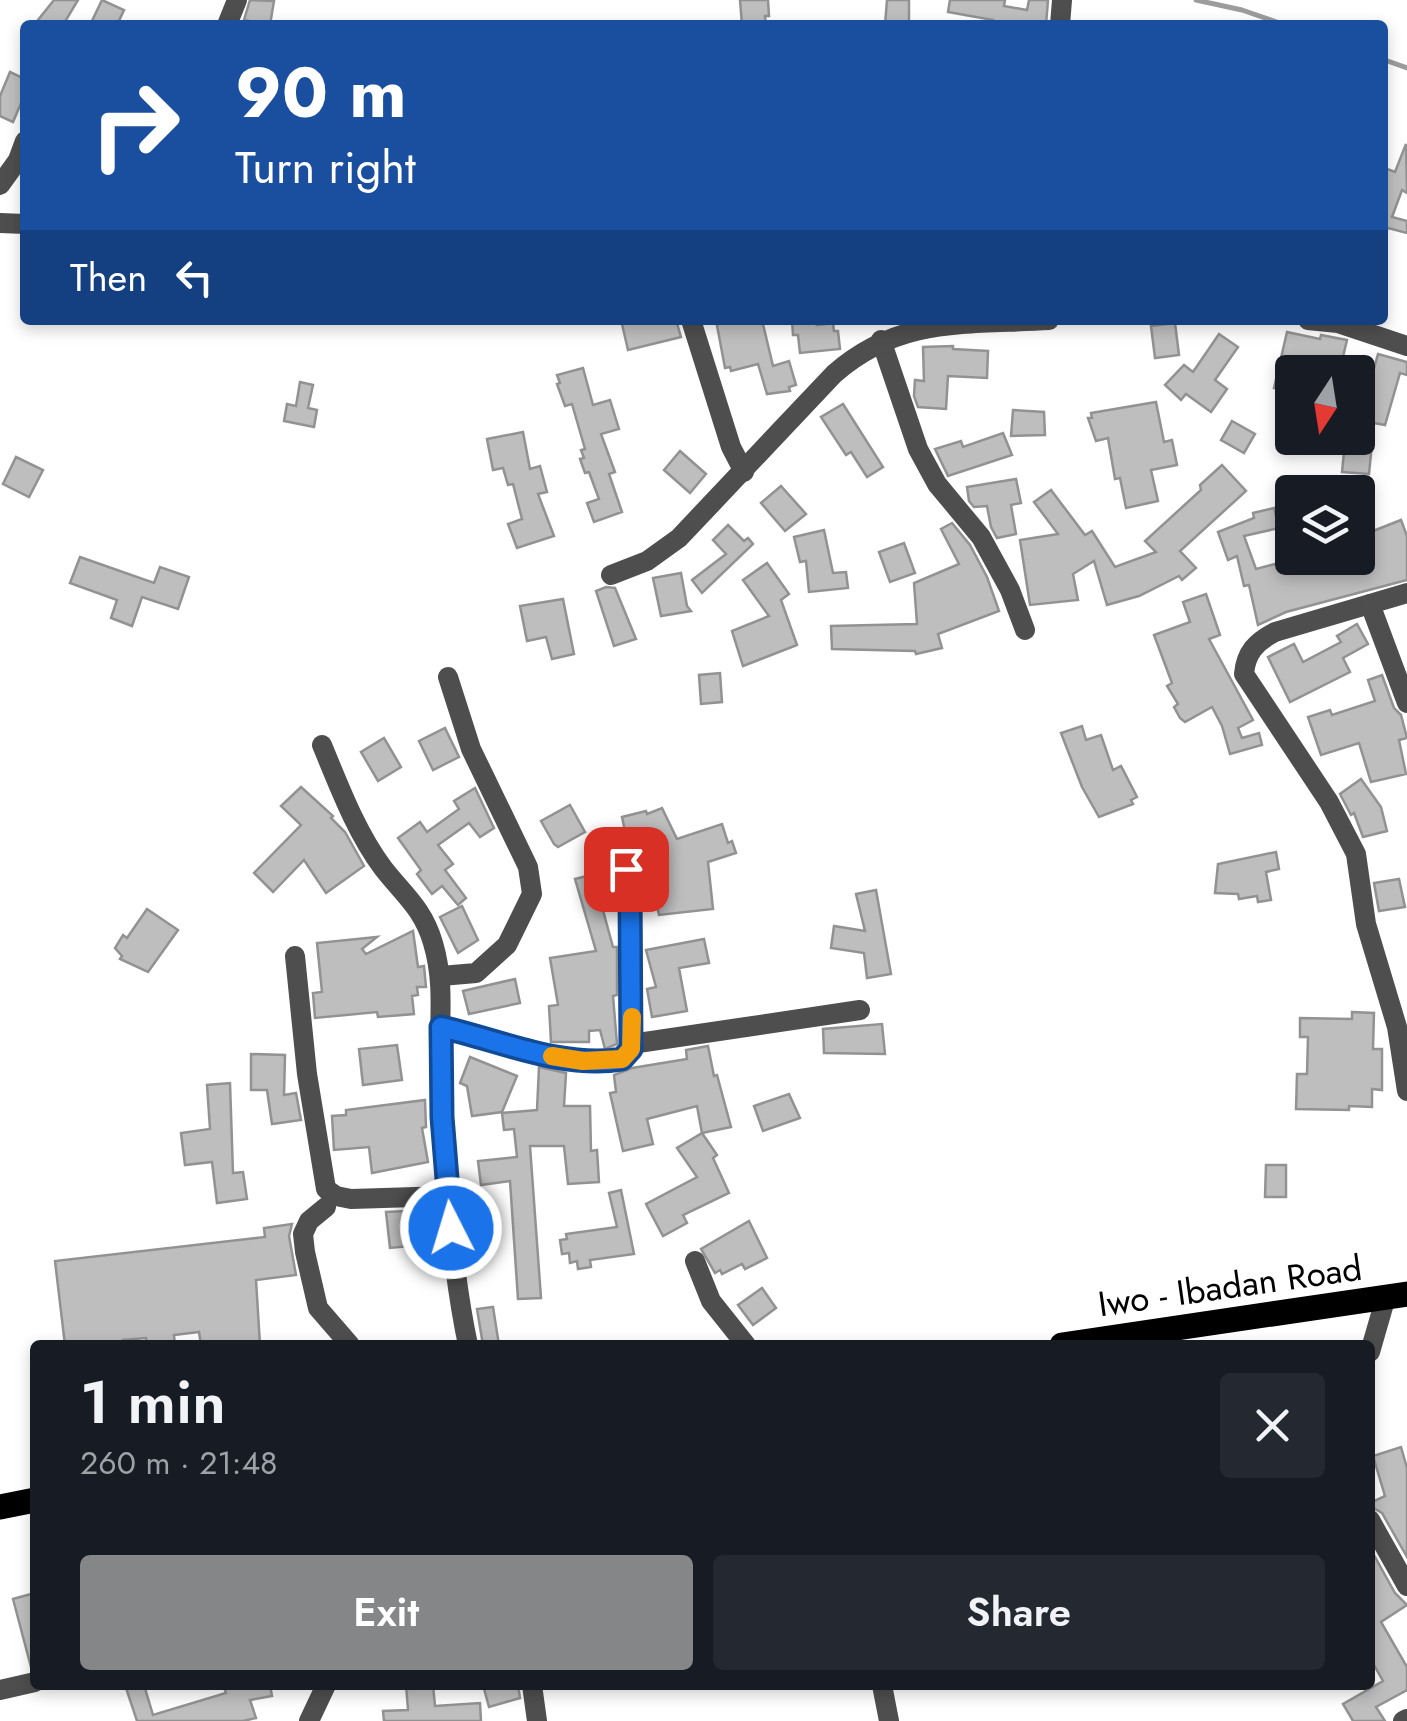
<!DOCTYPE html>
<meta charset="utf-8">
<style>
body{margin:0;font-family:Jost,sans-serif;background:#242831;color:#f1f3f6;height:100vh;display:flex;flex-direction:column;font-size:38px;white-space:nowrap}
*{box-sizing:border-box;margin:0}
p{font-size:32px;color:#9ea1a6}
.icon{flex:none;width:55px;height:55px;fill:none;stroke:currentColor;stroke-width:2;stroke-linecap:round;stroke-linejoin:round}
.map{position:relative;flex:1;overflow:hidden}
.panel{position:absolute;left:30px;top:1340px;width:1345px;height:350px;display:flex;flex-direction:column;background:#171b24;border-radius:10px;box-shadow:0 5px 15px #0003}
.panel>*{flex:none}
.banner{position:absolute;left:20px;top:20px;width:1368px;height:305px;border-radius:10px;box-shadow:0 5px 15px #0003;background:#1a4fa0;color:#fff;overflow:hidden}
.needle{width:65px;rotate:192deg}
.controls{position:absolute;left:1275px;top:355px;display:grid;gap:20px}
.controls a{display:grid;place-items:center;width:100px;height:100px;border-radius:10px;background:#171b24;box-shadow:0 5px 15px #0003;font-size:50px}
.pin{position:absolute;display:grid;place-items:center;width:85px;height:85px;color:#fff;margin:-42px;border-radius:20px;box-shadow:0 5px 15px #0006}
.me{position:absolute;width:110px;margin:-55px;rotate:355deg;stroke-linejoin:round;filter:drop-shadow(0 0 8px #0008)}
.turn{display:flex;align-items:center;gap:35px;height:210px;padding:0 50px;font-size:45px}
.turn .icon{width:130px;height:130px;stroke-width:2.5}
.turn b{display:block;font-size:70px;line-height:85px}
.then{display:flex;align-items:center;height:95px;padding:0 50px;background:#0003;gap:20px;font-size:38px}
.round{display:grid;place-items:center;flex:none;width:105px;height:105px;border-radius:10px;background:#242831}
.headline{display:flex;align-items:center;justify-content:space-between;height:170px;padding:0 50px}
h1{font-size:60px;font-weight:600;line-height:75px}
.cta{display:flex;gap:20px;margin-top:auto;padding:20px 50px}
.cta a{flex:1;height:115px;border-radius:10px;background:#858687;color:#fff;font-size:40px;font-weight:600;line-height:115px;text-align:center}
.cta a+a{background:#242831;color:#f1f3f6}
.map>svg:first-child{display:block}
</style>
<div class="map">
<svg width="1407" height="1721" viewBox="0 0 1407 1721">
<rect width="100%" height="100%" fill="#fff"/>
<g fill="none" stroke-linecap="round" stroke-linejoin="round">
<g stroke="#9c9c9c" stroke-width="5">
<path d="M1196 0 1242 10 1285 25"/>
<path d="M1382 59 1407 68"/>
</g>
</g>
<g fill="#bebebe" stroke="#929292" stroke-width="2.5">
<path d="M54 0H78L63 25H34Z"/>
<path d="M102 0 124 10 117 25H90Z"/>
<path d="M250 0 274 1 270 25 244 20Z"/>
<path d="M740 0H768L769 16H765L766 25H742Z"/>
<path d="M887 0H909V25H885Z"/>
<path d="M950 0H1005L1004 6 1027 10 1029 0H1048L1046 25H992L993 20 948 12Z"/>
<path d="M10 72 25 79V94L13 122 0 116V96Z"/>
<path d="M1406 144 1407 193 1402 190 1392 217 1407 221V233L1388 228 1382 239V167L1395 172Z"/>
<path d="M640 320H676L681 337 628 350 622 324Z"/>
<path d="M716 320H762L773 366 789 361 796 385 789 387 790 391 767 394 758 364 731 371 730 367 725 368Z"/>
<path d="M792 320H817V325L833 323 834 331H838L840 349 800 353 798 335H793Z"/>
<path d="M1175 323 1179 355 1155 358 1151 326Z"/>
<path d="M1287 332 1320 339 1321 335 1347 340 1341 365 1308 358 1305 372H1292V392L1274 388Z"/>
<path d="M1219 334 1238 347 1215 380 1227 389 1211 412 1186 394 1181 400 1165 385 1184 365 1193 372Z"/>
<path d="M953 346V349L988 351 987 378 948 376 946 409 918 407 914 396 915 380 924 381 923 347Z"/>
<path d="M1378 354 1407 362V375L1400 373 1385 425 1374 423 1369 474 1342 472 1344 452 1337 451 1338 438H1358V415H1361Z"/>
<path d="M583 368 593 405 610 400 619 429 601 434 615 472 609 474 622 512 594 522 587 503 599 499 589 472 585 473 580 459 584 458 581 450 585 449 572 404 565 406 557 384 560 383 557 375Z"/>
<path d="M300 382 313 385 308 408 317 410 314 427 284 421 287 404 296 406Z"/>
<path d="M1156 402 1164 442 1172 440 1177 465 1151 470 1158 501 1126 508 1120 478 1115 479 1108 438 1096 441 1088 418H1092L1091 413Z"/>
<path d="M843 404 883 467 867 477 851 452 846 455 821 417Z"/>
<path d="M1013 410 1044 412 1045 435 1011 436Z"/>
<path d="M1232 421 1255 434 1244 453 1221 440Z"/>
<path d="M523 432 530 469 540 466 547 492 538 494 554 536 517 548 508 524 522 519 513 484 508 485 503 468 493 470 487 439Z"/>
<path d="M1003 433 1012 455 948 476 935 449 961 441 963 447Z"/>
<path d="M680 451 706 474 690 493 664 470Z"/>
<path d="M16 457 43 470 29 497 3 484Z"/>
<path d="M1222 465 1246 491 1180 551 1196 568 1182 580 1179 576 1139 596 1107 605 1094 561 1073 574 1078 600 1030 605 1020 540 1058 534 1034 502 1051 490 1085 535 1092 531 1115 567 1156 552 1145 541 1201 490 1200 485Z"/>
<path d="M1016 479 1021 503 1011 505 1016 534 997 538 991 527 987 506 974 507 969 501 967 487Z"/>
<path d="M781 486 806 514 785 531 761 503Z"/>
<path d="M1274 508 1279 528 1244 536 1256 569 1298 558H1358V533L1367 530 1368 533 1401 520 1407 536V580L1286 612 1258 625 1249 585 1244 586 1237 556 1228 560 1218 532 1254 518 1253 513Z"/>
<path d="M952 523 970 545 987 577 999 611 938 634 942 648 916 654 915 651 832 649 831 626 917 624 914 583 959 564 941 529Z"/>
<path d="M728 525 744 541 748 538 753 544 702 593 692 580 726 554 713 540Z"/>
<path d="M824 530 833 573 846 572 848 588 809 592 806 561 800 562 794 537Z"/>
<path d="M904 543 915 573 890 582 879 552Z"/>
<path d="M80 557 154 583 160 567 189 577 178 609 142 597 132 626 111 618 117 600 70 583Z"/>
<path d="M767 563 789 594 781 600 797 645 743 666 732 631 769 616 743 580Z"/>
<path d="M681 573 687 606 691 611 661 616 653 578Z"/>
<path d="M606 587 615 588 636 639 614 646 596 591Z"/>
<path d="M1206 594 1220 635 1209 639 1253 720 1238 728 1242 738 1259 733 1262 745 1230 754 1222 726 1212 707 1185 722 1180 718 1174 707 1178 704 1167 686 1172 683 1154 635 1190 622 1183 602Z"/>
<path d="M563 599 574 654 552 659 546 637 527 641 520 606Z"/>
<path d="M1357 624 1368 644 1343 658 1350 672 1290 702 1268 657 1294 644 1303 662 1341 642 1337 636Z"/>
<path d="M720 673 722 702 701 704 699 675Z"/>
<path d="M1382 675 1394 708 1401 715 1407 738 1399 740 1406 774 1371 782 1359 743 1321 755 1308 717 1330 710 1332 715 1375 701 1368 680Z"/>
<path d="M1082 726 1086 740 1101 735 1113 770 1121 766 1137 797 1131 800 1133 804 1099 817 1082 787 1061 733Z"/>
<path d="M445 728 459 757 433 770 419 741Z"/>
<path d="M384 738 401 767 378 781 361 752Z"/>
<path d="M1361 779 1381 807 1387 831 1363 837 1354 813 1351 815 1340 794Z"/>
<path d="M301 787 333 816 331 818 345 832 364 866 326 893 304 860 273 892 254 873 301 825 281 806Z"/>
<path d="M475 788 494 828 480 837 469 823 438 845 453 864 445 870 466 898 458 905 442 886 432 894 417 874 421 870 398 838 420 822 427 832 459 809 454 801Z"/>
<path d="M570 805 585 832 558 847 554 844 541 821Z"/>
<path d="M662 808 677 839 722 824 728 843 732 841 736 853 708 862 713 909 659 915 641 840 633 842 626 836 622 817 646 811 647 814Z"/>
<path d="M1276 852 1279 869 1266 872 1271 900 1258 902 1257 896 1239 899 1238 894 1215 893 1218 864Z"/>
<path d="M599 873 611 900 601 903 613 947H617V995L613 996 617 1044 605 1049 600 1030 589 1031V1042H551L549 1006 558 1005 550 958 596 951 575 879Z"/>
<path d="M1399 879 1405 907 1379 911 1374 883Z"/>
<path d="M876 890 891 974 867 978 864 953 831 948 834 926 865 931 856 894Z"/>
<path d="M462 906 478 940 458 953 440 917Z"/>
<path d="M147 909 178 930 148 972 120 959 122 956 115 948 123 935 127 938Z"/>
<path d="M413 931 418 967 424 966 426 987H417L418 995 412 996 414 1014 378 1017 377 1012 315 1018 313 993 322 992 317 943 377 937 362 949 366 954Z"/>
<path d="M704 939 709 963 679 968 687 1011 652 1017 647 989 656 987 646 950Z"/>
<path d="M515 979 520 1003 469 1014 463 991Z"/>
<path d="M1352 1012 1374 1013 1373 1049H1382V1090L1372 1089V1107L1349 1106V1110L1296 1109 1297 1074H1307L1308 1037H1300V1018L1352 1019Z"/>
<path d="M882 1024 885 1054 824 1053 823 1029Z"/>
<path d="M397 1045 402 1080 363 1085 359 1049Z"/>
<path d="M708 1046 714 1076 717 1075 731 1127 702 1133 717 1155 713 1158 729 1193 683 1215 687 1223 663 1236 646 1204 697 1177 677 1148 702 1133 697 1106 647 1119 653 1144 623 1151 610 1093 616 1092 614 1075 632 1068 687 1059 686 1050Z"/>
<path d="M251 1054 285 1055 284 1095 296 1093 301 1120 272 1124 267 1090H251Z"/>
<path d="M470 1057 517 1076 502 1112 472 1116 467 1086 460 1083Z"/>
<path d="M539 1067 566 1073 564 1106H590L591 1151 597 1150 599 1182 568 1184 564 1146H530L541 1298 518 1299 510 1181 481 1185 478 1161 517 1157 514 1129 504 1130 502 1113 537 1110Z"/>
<path d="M230 1083 233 1173 243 1172 247 1199 217 1203 212 1162 185 1165 181 1133 210 1129 207 1085Z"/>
<path d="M789 1094 800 1118 763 1131 754 1106Z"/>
<path d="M425 1100 426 1127 422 1128 428 1162 372 1173 369 1147 334 1150 332 1116 346 1115V1110Z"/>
<path d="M1266 1165H1286V1197H1265Z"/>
<path d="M621 1190 634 1254 590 1260 591 1267 578 1269 577 1261 570 1263 569 1253 562 1254 560 1240 567 1239 566 1234 617 1227 609 1193Z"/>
<path d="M428 1210 432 1244 390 1248 386 1212Z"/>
<path d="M749 1221 767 1258 745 1269 742 1264 722 1274 720 1270 715 1273 701 1249Z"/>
<path d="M292 1224 289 1236 296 1275 256 1280 260 1345H201L199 1332 174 1335 175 1345H147L146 1338 123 1340V1345H65L55 1261 265 1237 264 1228Z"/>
<path d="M762 1288 776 1308 753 1325 738 1305Z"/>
<path d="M493 1307 499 1345H483L477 1309Z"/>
<path d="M1401 1447 1407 1468V1557L1382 1513 1370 1506V1503L1385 1496 1373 1456Z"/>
<path d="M1370 1548 1395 1593 1407 1605 1381 1622 1407 1667V1690L1376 1707 1385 1721H1353L1343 1704 1383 1681 1370 1658Z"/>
<path d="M35 1593V1667H31L13 1599Z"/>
<path d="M125 1685H144L153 1715 226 1693 224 1687 233 1685H270L272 1696 250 1700 256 1718 243 1721H137Z"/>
<path d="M406 1685H433L435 1706 480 1703 481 1721H384L383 1711 408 1710Z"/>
<path d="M483 1685H518L520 1698 489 1707Z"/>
</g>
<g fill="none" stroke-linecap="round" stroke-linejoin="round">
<g stroke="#4e4e4e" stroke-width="20">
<path d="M227 25 237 0"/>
<path d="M1060 25 1062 0"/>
<path d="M0 185 18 160 25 141"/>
<path d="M0 223 25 224"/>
<path d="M691 320 731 447 744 472"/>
<path d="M1308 320 1338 323 1407 346"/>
<path d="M881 340 918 449 937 484 981 537 1010 590 1025 630"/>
<path d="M611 575 647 561 679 538 834 374C900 316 966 325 1049 320"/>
<path d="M1407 593 1275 632C1256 642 1246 652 1244 674L1329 802 1356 854 1366 924 1397 1027 1407 1091"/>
<path d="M1370 604 1407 703"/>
<path d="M322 745C339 786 356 832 383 868 403 894 423 908 433 943 446 986 438 1028 440 1072 446 1163 449 1255 468 1345"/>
<path d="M621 848 630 890 631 1049"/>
<path d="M295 956 307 1074 326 1189 336 1196 351 1199 448 1196"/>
<path d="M441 976 476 973 507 945 532 894 528 867 471 749 448 677"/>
<path d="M441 1027C476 1035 593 1075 621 1059 626 1056 633 1047 638 1043L860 1010"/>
<path d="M326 1207 309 1221 303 1234 305 1252 318 1308 350 1345"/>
<path d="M695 1261 711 1301 746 1345"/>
<path d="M1370 1352 1385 1300"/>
<path d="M1370 1520 1407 1586"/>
<path d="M532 1685 537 1721"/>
<path d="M882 1685 889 1721"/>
<path d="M0 1690 35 1682"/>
<path d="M309 1721 326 1685"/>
<path d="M1403 1721 1407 1719"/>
</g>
<g stroke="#000" stroke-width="25">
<path d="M1062 1345 1407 1294"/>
<path d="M0 1507 35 1500"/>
</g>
</g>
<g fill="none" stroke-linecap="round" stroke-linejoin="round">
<defs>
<path id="route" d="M451 1228 442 1117 441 1027C499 1040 562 1069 622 1059L631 1049 630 890 626 869"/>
</defs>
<use href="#route" stroke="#114b97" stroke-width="25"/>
<use href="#route" stroke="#1a73e8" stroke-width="18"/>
<path stroke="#f59e0b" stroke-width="18" d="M552 1056 583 1061 622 1059 631 1049 632 1017"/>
</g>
<g text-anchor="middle" stroke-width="9" stroke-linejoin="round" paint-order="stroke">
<g font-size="35" fill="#000" stroke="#fff">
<text transform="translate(1230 1286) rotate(-8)" y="12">Iwo - Ibadan Road</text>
</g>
</g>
</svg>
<div class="controls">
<a><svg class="needle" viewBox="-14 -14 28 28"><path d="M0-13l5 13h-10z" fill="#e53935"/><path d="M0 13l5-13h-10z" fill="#9ea1a6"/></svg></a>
<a><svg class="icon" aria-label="layers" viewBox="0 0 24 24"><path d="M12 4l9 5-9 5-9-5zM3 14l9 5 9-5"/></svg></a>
</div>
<div class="pin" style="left:626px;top:869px;background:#d93025"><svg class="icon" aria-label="arrive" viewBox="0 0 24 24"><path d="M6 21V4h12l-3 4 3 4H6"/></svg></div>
<svg class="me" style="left:451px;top:1228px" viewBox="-20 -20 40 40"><circle r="17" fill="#1a73e8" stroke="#fff" stroke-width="3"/><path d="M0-11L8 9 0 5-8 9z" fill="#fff"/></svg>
<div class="banner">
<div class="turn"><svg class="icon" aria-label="right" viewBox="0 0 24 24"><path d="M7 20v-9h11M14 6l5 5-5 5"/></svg><div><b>90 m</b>Turn right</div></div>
<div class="then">Then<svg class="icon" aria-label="left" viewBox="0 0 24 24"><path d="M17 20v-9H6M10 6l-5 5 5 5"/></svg></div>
</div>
<section class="panel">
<div class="headline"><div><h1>1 min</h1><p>260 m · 21:48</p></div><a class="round"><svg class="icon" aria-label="close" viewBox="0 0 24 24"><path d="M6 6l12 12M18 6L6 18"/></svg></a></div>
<div class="cta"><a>Exit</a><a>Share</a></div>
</section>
</div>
